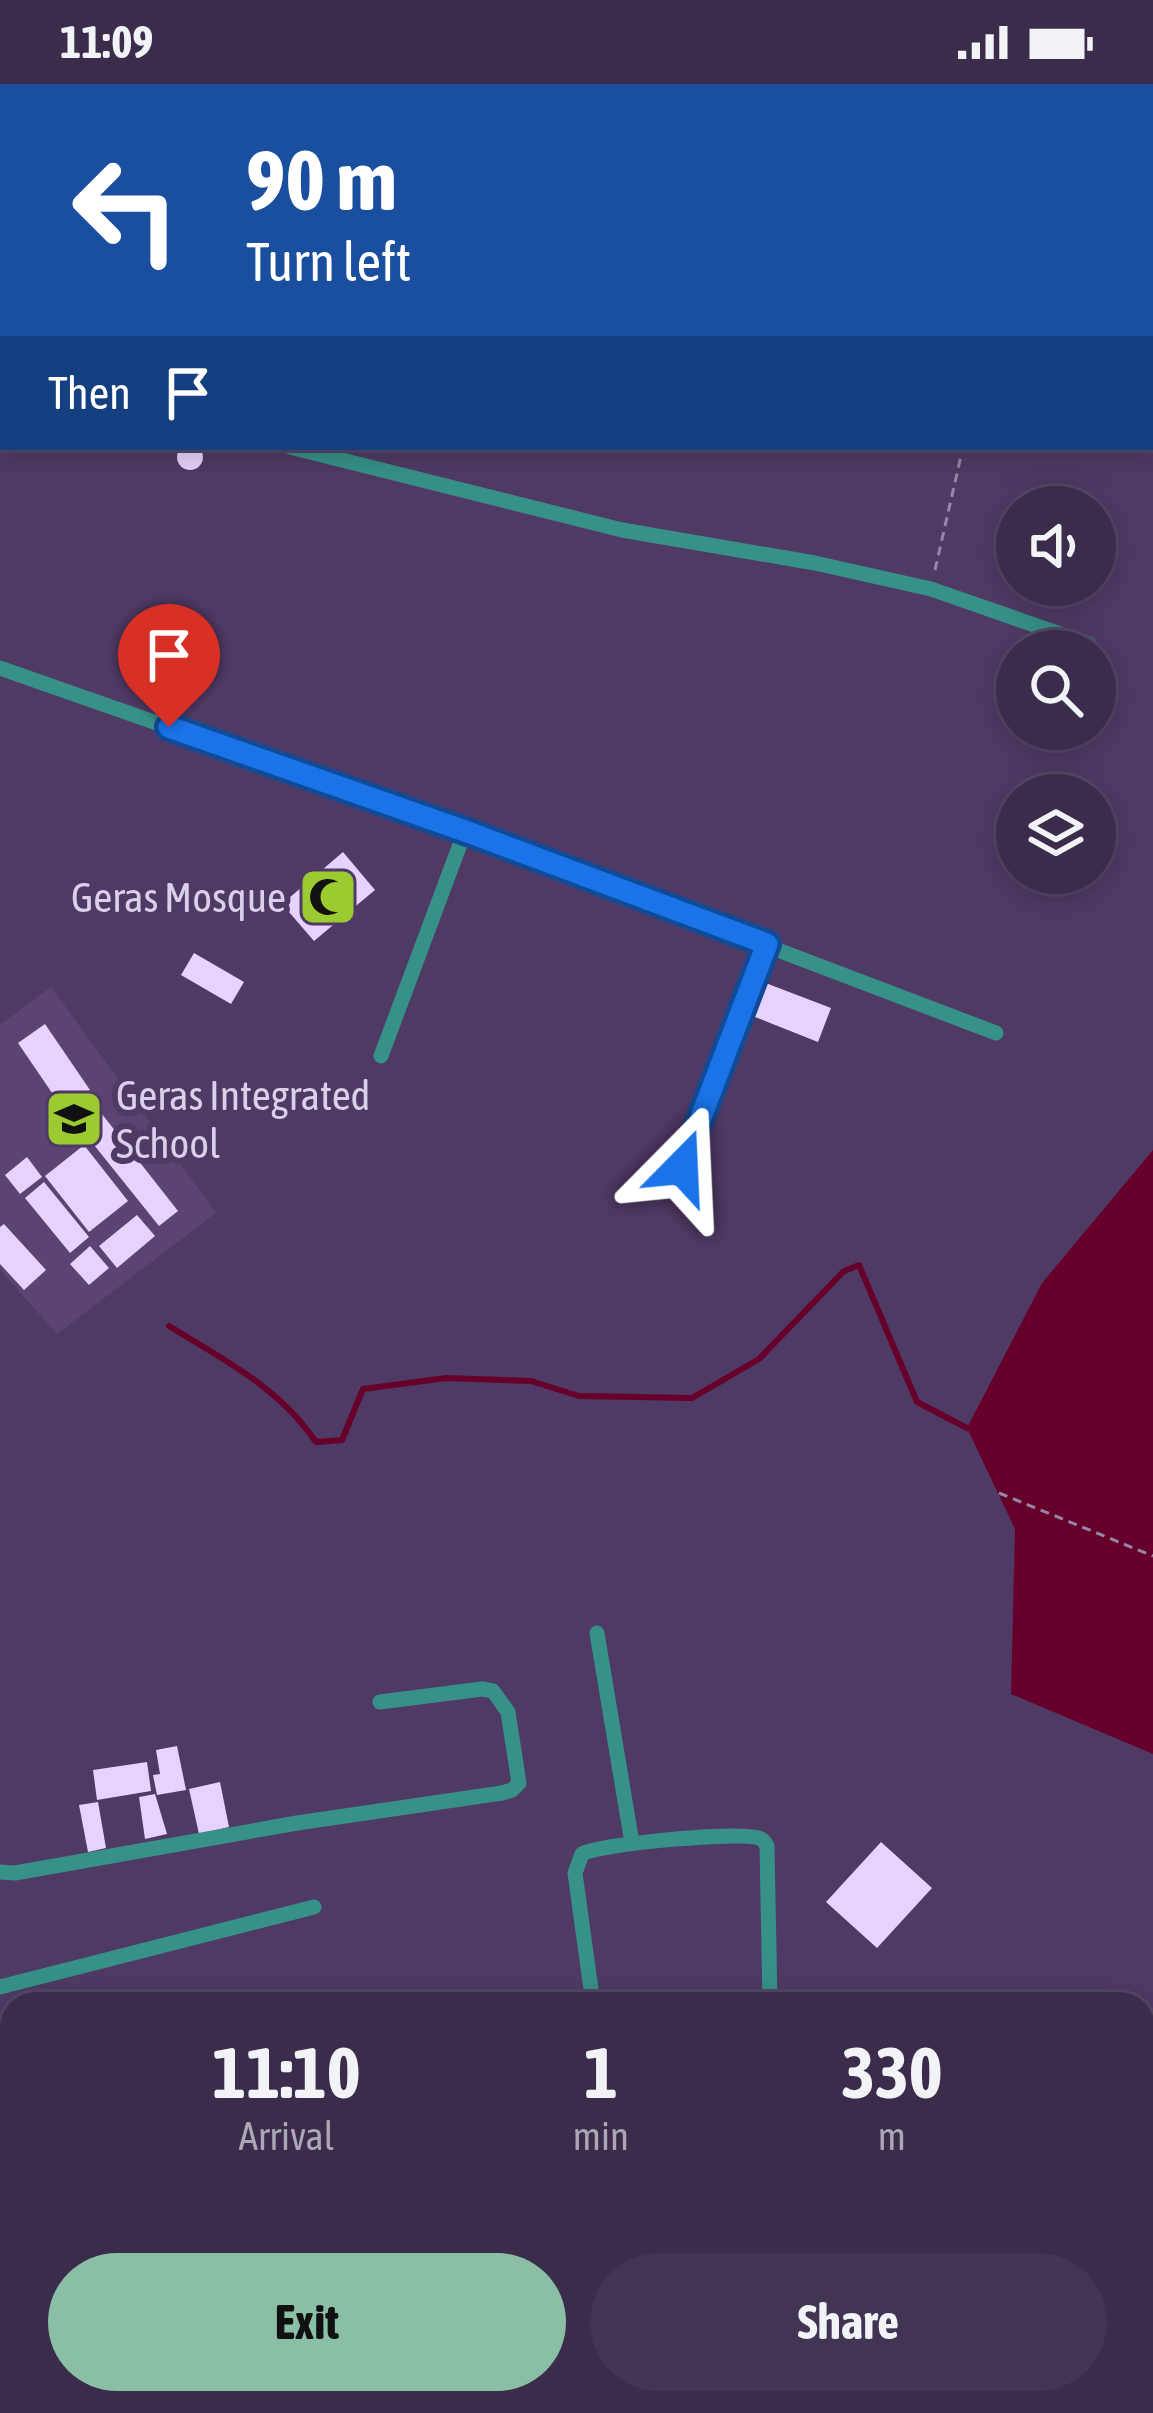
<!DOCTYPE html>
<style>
body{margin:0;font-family:"Asap Condensed",sans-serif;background:#423453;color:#f1f3f6;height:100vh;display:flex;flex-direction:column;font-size:45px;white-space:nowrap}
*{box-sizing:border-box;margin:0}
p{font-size:39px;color:#aca7b5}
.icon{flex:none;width:66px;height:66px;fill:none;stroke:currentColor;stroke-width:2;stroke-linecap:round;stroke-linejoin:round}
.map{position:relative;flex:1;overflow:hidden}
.side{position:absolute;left:0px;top:1908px;width:1155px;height:423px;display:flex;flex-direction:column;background:#3b2c4c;border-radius:36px 36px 0 0;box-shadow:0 6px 30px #0003,0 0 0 3px #544864}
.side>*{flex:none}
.guide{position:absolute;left:0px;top:0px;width:1155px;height:366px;box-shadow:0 6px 30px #0003,0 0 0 3px #544864;background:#1a4fa0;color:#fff;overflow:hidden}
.controls{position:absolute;left:996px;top:402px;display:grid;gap:24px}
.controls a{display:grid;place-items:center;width:120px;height:120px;border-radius:50%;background:#3b2c4c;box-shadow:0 6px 30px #0003,0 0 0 3px #544864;font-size:60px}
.pin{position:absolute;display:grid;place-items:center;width:102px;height:102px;color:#fff;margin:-123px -51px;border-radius:50% 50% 50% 0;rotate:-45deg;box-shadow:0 0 12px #0007}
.pin .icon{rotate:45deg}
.me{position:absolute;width:132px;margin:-66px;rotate:21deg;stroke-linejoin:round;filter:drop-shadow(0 0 9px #0008)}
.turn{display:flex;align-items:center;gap:42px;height:252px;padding:0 48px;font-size:54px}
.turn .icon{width:156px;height:156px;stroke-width:2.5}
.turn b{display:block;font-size:84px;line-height:102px}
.then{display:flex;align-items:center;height:114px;padding:0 48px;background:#0003;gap:24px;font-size:45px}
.eta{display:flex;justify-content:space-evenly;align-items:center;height:204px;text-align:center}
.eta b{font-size:72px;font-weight:700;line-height:84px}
.action{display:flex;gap:24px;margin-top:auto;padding:24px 48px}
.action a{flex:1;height:138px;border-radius:72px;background:#8abfa5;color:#111;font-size:48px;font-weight:700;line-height:138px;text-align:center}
.action a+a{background:#423453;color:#f1f3f6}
.status{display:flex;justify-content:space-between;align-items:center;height:84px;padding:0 60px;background:#3b2c4c;direction:ltr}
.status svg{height:33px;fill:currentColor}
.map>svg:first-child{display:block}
</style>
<div class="status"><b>11:09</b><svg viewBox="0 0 49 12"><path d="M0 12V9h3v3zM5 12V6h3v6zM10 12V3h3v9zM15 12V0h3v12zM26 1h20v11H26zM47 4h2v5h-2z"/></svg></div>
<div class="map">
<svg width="1153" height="2329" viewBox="0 0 1153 2329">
<rect width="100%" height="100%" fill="#4f3a65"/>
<path fill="#5b4374" d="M51 903 216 1129 57 1250 0 1186V941Z"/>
<path fill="#66002b" d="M1153 1066V1670L1011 1610 1015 1445 967 1344 1042 1199Z"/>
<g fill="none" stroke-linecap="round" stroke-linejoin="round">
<path stroke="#66002b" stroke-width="6" d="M169 1242C224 1276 279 1303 316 1358L342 1356 363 1305 446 1294 531 1297 579 1312 692 1314 759 1275 844 1187 859 1181 917 1318 967 1344"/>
</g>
<g fill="#e6d3fd">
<circle cx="190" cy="373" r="13"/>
<path d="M343 768 375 806 314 857 282 820Z"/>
<path d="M194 869 244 898 231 920 181 891Z"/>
<path d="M763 898 831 924 818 958 750 931Z"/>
<path d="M45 940 90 1006 63 1025 18 959Z"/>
<path d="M98 1025 178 1127 159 1142 78 1041Z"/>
<path d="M84 1061 128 1117 89 1148 45 1092Z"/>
<path d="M27 1073 42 1093 20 1110 5 1091Z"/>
<path d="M44 1098 89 1153 70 1169 25 1114Z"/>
<path d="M137 1131 155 1152 117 1184 99 1162Z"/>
<path d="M4 1140 46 1186 24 1206 0 1180V1143Z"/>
<path d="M90 1162 109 1184 89 1201 70 1180Z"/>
<path d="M177 1662 186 1706 157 1711 153 1691 160 1690 156 1666Z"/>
<path d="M147 1678 151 1707 97 1716 93 1686Z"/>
<path d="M220 1698 229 1743 199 1750 189 1705Z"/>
<path d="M155 1710 167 1750 145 1755 139 1713Z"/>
<path d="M98 1718 106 1764 88 1768 79 1721Z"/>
<path d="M881 1758 932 1804 877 1864 826 1818Z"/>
</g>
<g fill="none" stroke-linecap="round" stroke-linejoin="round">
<g stroke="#9686a8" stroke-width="3" stroke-dasharray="9 6" stroke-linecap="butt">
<path d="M935 486 963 363"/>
<path d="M999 1409 1153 1472"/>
</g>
<g stroke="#379188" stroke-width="8">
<path d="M159 3V0"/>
<path d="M1143 2172 1153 2175"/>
</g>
<g stroke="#379188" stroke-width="15">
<path d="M281 3V0"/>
<path d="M290 363 622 446 815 479 931 505 1089 560"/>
<path d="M0 584 465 747 996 949"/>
<path d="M381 972 465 747"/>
<path d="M681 1083 767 860"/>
<path d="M597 1549 632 1759"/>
<path d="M0 1788 15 1789 297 1739 502 1709 512 1706 519 1699 508 1628 493 1607 482 1605 380 1618"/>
<path d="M0 1903 314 1823"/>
<path d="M593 1920 575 1789 582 1770C599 1760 745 1746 761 1755 764 1756 765 1759 767 1762L770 1920"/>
<path d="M0 2021 12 2019"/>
<path d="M1143 2063 1150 2065"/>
<path d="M663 2319 696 2329"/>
<path d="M274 2329 281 2319"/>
<path d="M397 2329 402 2319"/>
<path d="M481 2329 485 2319"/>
</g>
<g stroke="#379188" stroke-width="18">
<path d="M56 3V0"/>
<path d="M0 321 3 306"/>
<path d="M0 2179 12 2239"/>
<path d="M0 2289 12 2260"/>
</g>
</g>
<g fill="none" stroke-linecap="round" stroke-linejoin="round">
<defs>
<path id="route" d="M169 643 465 747 767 860 682 1083"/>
</defs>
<use href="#route" stroke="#114b97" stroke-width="30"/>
<use href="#route" stroke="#1a73e8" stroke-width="21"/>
</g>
<defs>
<symbol id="mosque-square" viewBox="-11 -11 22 22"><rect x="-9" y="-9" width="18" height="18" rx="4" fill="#9cca31" stroke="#4f3a65"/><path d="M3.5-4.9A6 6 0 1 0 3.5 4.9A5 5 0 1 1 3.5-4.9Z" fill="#111"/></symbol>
<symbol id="school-square" viewBox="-11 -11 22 22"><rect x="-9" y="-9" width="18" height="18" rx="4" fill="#9cca31" stroke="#4f3a65"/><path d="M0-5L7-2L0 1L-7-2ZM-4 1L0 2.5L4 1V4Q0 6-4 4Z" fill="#111"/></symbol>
</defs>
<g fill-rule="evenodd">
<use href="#mosque-square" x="295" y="780" width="66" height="66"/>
<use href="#school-square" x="41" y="1002" width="66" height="66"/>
</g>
<g text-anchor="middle" stroke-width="12" stroke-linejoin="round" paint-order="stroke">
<g font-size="42" fill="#dbd0ea" stroke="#4f3a65" text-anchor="end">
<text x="286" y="828">Geras Mosque</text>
<text x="116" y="1026" text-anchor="start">Geras Integrated<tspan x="116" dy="48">School</tspan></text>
</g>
</g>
</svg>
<div class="controls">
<a><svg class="icon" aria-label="sound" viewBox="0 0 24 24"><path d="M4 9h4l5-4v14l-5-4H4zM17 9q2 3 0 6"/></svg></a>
<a><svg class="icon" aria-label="search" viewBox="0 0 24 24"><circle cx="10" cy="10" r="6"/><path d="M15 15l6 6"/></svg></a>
<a><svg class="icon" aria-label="layers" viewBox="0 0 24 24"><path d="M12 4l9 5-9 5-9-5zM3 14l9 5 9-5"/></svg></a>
</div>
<div class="pin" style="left:169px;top:643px;background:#d93025"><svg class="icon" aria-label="arrive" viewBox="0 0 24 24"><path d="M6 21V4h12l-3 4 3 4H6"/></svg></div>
<svg class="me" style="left:682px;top:1083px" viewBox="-20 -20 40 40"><path d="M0-17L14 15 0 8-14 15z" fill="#1a73e8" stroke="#fff" stroke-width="4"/></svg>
<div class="guide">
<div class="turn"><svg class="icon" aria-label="left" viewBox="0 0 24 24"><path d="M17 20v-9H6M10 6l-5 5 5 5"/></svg><div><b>90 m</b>Turn left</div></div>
<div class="then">Then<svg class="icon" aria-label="arrive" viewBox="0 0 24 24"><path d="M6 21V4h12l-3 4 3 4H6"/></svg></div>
</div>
<section class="side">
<div class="eta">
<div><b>11:10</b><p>Arrival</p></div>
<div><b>1</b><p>min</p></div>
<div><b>330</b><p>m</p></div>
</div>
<div class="action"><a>Exit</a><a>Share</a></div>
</section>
</div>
